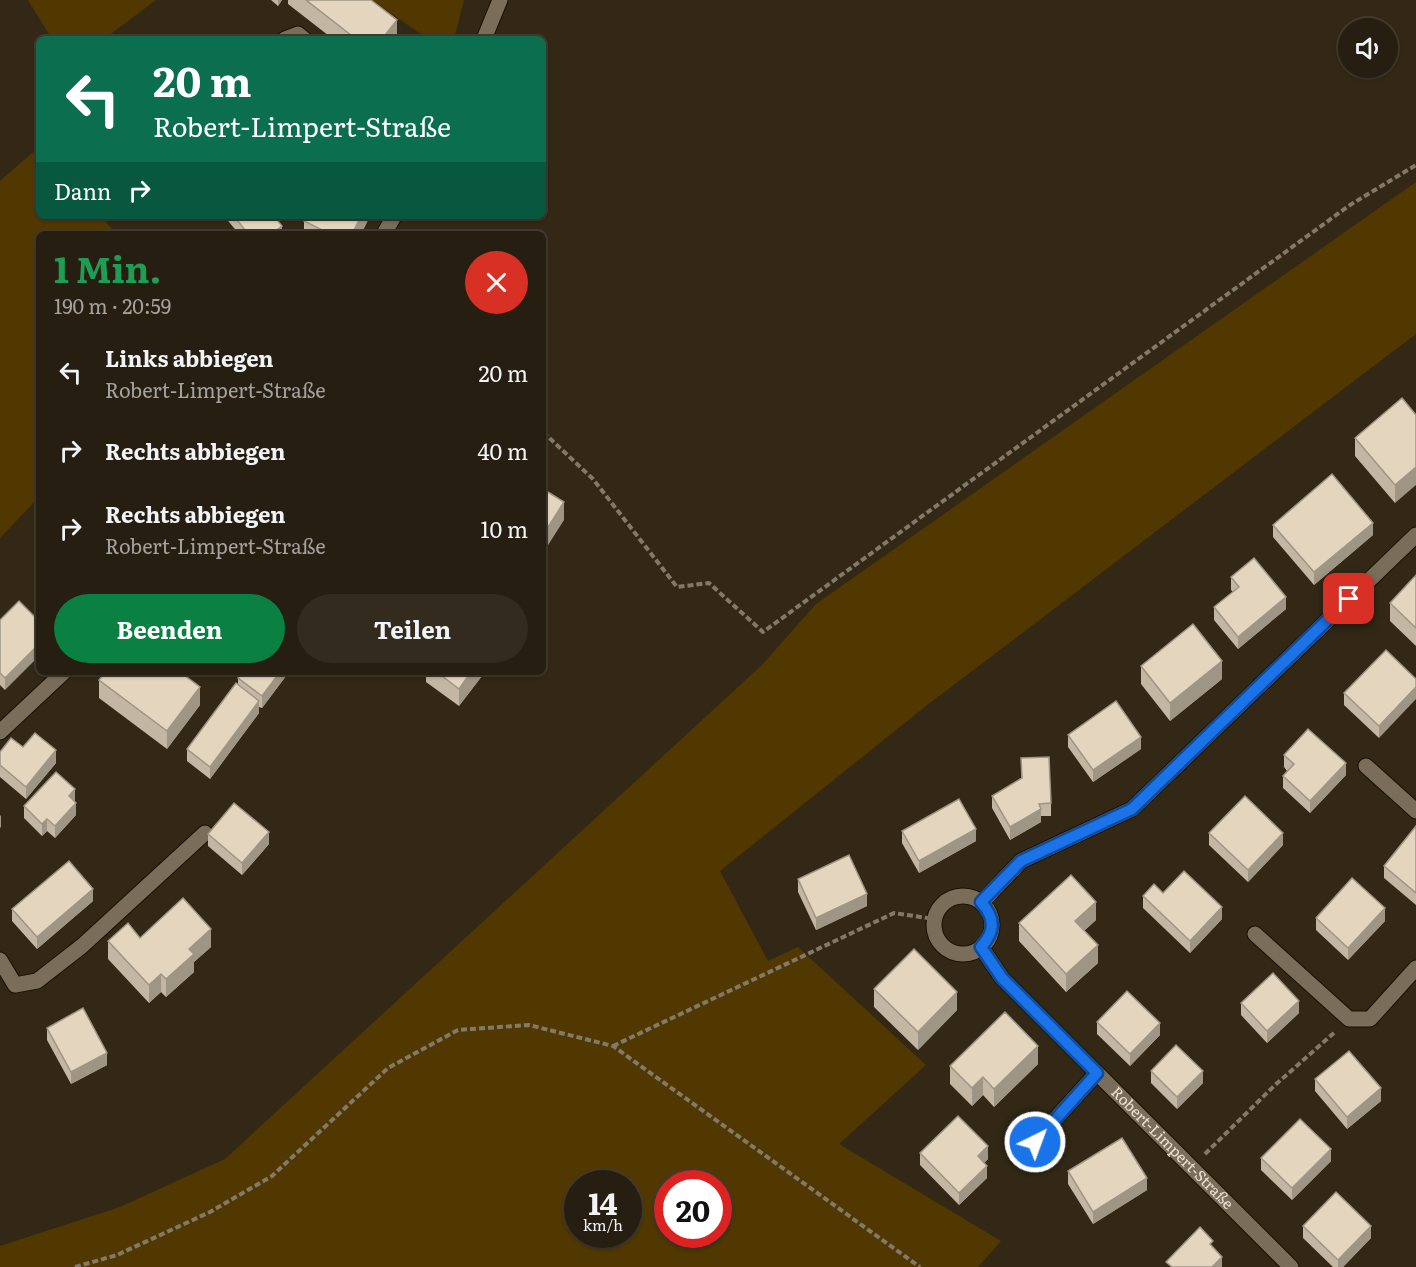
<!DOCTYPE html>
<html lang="de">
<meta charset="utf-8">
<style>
body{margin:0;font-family:Literata,serif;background:#322b1e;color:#f1f3f6;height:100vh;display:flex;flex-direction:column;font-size:22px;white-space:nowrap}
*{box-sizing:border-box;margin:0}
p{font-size:20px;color:#a4a29f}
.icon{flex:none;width:33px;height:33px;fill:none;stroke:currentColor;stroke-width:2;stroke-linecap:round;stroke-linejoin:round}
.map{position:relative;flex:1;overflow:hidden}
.drawer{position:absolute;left:36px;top:231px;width:510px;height:444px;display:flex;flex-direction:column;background:#261e10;border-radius:9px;box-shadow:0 2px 4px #0004,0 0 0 2px #423c30}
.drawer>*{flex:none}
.banner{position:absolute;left:36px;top:36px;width:510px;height:183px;border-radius:9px;box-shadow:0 2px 4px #0004,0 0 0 2px #423c30;background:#0b6e4f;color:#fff;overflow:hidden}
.buttons{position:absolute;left:1338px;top:18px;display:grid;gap:12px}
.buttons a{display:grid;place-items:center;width:60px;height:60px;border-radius:50%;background:#261e10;box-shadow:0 2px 4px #0004,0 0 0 2px #423c30;font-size:30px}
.speed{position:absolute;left:564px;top:1170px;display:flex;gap:12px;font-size:30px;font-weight:700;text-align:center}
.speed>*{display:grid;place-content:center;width:78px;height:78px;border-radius:50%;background:#261e10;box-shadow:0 2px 4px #0004,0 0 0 2px #423c30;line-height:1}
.speed small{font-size:15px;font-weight:400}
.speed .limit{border:9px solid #d22;background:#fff;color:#111}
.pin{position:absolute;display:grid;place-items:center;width:51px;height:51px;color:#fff;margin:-26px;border-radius:12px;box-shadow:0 3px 9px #0006}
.me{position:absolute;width:66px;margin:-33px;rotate:42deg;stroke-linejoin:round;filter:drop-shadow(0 0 4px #0008)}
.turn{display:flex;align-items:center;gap:21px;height:126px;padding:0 18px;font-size:27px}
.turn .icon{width:78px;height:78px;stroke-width:2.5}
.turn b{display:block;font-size:42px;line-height:51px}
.then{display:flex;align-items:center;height:57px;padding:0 18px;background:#0003;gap:12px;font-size:22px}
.round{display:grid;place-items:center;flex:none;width:63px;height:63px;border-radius:32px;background:#322b1e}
.head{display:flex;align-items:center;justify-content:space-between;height:102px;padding:0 18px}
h1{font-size:36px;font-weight:700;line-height:45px;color:#1e9e55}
.primary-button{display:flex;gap:12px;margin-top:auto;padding:12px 18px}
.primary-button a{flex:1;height:69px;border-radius:36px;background:#0b8043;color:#fff;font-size:24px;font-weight:700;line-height:69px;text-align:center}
.primary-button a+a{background:#322b1e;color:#f1f3f6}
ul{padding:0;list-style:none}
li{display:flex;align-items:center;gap:18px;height:78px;padding:0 18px}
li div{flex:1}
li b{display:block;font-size:22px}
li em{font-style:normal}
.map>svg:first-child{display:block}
</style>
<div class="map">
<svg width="1416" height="1267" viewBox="0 0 1416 1267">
<rect width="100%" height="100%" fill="#322815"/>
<g fill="#513800" fill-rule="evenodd">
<path d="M28 0H156L104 39H52Z"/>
<path d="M372 0H464L454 39H428Z"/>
<path d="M39 147V216H101L116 234H39V497L0 538V181Z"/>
<path d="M1416 182V334L926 706 720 871 768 961 798 947 926 1065 839 1144 1001 1241 978 1267H0V1246L120 1207 225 1159 762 665 816 604ZM578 1184H628V1234H578ZM668 1184H718V1234H668Z"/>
</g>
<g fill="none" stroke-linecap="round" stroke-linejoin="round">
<defs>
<g id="minor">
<path d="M285 39 298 34 304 39"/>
<path d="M484 39 500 0"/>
<path d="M384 234 394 216"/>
<path d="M0 732 64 672"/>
<path d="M1366 766 1416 811"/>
<circle cx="963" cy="925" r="29"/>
<path d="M982 902 1021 861 1132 809 1416 535"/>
<path d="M1255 934 1349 1019H1370L1416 968"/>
<path id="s1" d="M981 947 1002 978 1291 1267"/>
<path d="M0 960 15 985 37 981 82 946 205 833"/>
<path d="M1019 1159 1097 1073"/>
</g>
</defs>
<use href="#minor" stroke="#1a1101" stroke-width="17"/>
<g stroke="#827969" stroke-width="4" stroke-dasharray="6 3" stroke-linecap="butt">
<path d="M543 432 593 479 677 587 709 583 763 632 1350 205 1416 165"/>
<path d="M613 1046 894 913 934 919"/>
<path d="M1205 1154 1274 1086 1335 1032"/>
<path d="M75 1267 117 1255 210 1212 272 1176 388 1068 458 1030 529 1025 613 1046 920 1267"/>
</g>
<use href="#minor" stroke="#7a6e5a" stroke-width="15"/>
</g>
<g fill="#c3b7a3">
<path d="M271 0H282L278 6Z"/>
<path d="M288 0H371L397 38 396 39H333L288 4Z"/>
<path d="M224 216H274L282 234H239Z"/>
<path d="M370 216 361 234H304V221Z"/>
<path d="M1402 398 1395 503 1355 456V438Z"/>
<path d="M1273 525 1373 535 1314 585 1273 537Z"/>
<path d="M1416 575V646L1390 621V603Z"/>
<path d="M1231 577 1286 609 1238 649 1214 620V607L1233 592 1231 590Z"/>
<path d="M19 601 5 690 0 685V620Z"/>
<path d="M1386 650 1379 738 1344 705V693Z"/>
<path d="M1141 666 1222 679 1170 721 1141 684Z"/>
<path d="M243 672H289L262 708 259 707V713L210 779 187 761V749L238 685V678Z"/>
<path d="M426 672H485L459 706 426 682Z"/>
<path d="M99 680 200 705 167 749 99 698Z"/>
<path d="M1068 735 1141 749 1093 782 1068 747Z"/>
<path d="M23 747 56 763 26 799 0 777V752Z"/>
<path d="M1284 755 1346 775 1310 813 1283 788V776L1287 771 1284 767Z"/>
<path d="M1021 758 1051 803V816H1041V822L1010 840 992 808V796L1022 779Z"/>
<path d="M75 802 76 815 55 838 47 831 42 836 24 818V806Z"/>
<path d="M1416 826V905L1384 878V866Z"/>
<path d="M902 831 976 841 919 873 902 843Z"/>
<path d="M1209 833 1283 845 1248 882 1209 845Z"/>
<path d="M208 834 269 844 242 875 208 846Z"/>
<path d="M798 879 867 906 816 930 798 892Z"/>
<path d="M1163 893 1222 919 1190 953 1143 908V896Z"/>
<path d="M93 901 37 949 12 921V909Z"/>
<path d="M1316 918 1385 921 1348 960 1316 930Z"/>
<path d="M1096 920 1084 931 1098 963 1066 992 1019 941V923Z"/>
<path d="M140 938 211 947 194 962V972L166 997 161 992 149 1003 108 959V941Z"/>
<path d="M874 989 957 1010 918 1050 874 1007Z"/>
<path d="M1241 1003 1299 1013 1267 1043 1241 1015Z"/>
<path d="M1097 1022 1160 1035 1130 1066 1097 1034Z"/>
<path d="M47 1028 107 1065 71 1084 47 1040Z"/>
<path d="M1038 1064 994 1107 983 1095 972 1106 950 1084V1066Z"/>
<path d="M1151 1071 1203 1083 1177 1109 1151 1083Z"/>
<path d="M1315 1079 1381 1101 1347 1129 1315 1091Z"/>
<path d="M920 1153 988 1159 984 1163 987 1178 959 1205 920 1165Z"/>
<path d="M1261 1158 1331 1161 1292 1200 1261 1170Z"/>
<path d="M1068 1171 1147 1190 1093 1224 1068 1184Z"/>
<path d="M1303 1226 1371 1238 1343 1267H1333L1303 1238Z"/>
</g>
<g fill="#9f9585">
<path d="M278 0H282L278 6Z"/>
<path d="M397 20V38L396 39H382Z"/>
<path d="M361 216H370L361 234H352Z"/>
<path d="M282 226V234H271Z"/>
<path d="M1416 467V485L1395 503V485Z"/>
<path d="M564 502V520L543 553V535Z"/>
<path d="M1373 523V535L1314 585V572Z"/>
<path d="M1286 597V609L1238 649V637Z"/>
<path d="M39 644V656L5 690V678Z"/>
<path d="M1222 661V679L1170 721V703Z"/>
<path d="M280 672H289L262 708V696Z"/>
<path d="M471 672H485L459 706V689Z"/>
<path d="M200 687V705L167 749V731Z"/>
<path d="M1416 687V699L1379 738V726Z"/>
<path d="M259 701V713L210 779V767Z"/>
<path d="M1141 737V749L1093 782V770Z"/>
<path d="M56 750V763L26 799V787Z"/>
<path d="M1346 763V775L1310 813V801Z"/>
<path d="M75 789V802L69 796Z"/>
<path d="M76 803V815L55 838V826Z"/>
<path d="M1041 809V822L1010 840V827Z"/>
<path d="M1 815V827L0 828V816Z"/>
<path d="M47 819V831L42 836V824Z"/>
<path d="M976 829V841L919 873V861Z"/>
<path d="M269 832V844L242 875V863Z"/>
<path d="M1283 833V845L1248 882V870Z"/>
<path d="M93 889V901L37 949V937Z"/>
<path d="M867 894V906L816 930V918Z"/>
<path d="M1096 902V920L1075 939V921Z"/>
<path d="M1222 907V919L1190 953V941Z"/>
<path d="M1385 908V921L1348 960V948Z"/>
<path d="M211 929V947L194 962V972L166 997V979L189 949Z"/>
<path d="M1098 945V963L1066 992V974Z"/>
<path d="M161 974V992L149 1003V985Z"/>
<path d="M957 992V1010L918 1050V1032Z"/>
<path d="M1299 1001V1013L1267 1043V1031Z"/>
<path d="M1160 1023V1035L1130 1066V1054Z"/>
<path d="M1038 1046V1064L994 1107V1089Z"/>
<path d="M107 1053V1065L71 1084V1072Z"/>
<path d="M1203 1071V1083L1177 1109V1097Z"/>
<path d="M983 1077V1095L972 1106V1088Z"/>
<path d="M1381 1088V1101L1347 1129V1117Z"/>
<path d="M988 1146V1159L978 1169V1156Z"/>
<path d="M1331 1149V1161L1292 1200V1188Z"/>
<path d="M987 1166V1178L959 1205V1193Z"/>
<path d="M1147 1178V1190L1093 1224V1212Z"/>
<path d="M1371 1226V1238L1343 1267H1338V1260Z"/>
<path d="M1222 1257V1267H1212Z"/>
</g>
<g fill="#e3d5be" stroke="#9f9585" stroke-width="1.5">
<path d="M306 0H371L397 20 382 39H356Z"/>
<path d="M234 216H274L282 226 271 234H248Z"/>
<path d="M307 216H361L352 234H330L304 221Z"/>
<path d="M1402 398 1416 415V467L1395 485 1355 438Z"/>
<path d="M1332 474 1373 523 1314 572 1273 525Z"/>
<path d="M543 489 564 502 543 535Z"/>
<path d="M1254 558 1286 597 1238 637 1214 607 1239 587 1231 577Z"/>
<path d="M1416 575V628L1390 603Z"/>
<path d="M19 601 39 621V644L5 678 0 673V620Z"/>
<path d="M1193 624 1222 661 1170 703 1141 666Z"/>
<path d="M1386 650 1416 679V687L1379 726 1344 693Z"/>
<path d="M105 672H180L200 687 167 731 99 680Z"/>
<path d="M243 672H280L262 696 238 678Z"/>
<path d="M437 672H471L459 689Z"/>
<path d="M236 683 259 701 210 767 187 749Z"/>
<path d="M1116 701 1141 737 1093 770 1068 735Z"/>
<path d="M1308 729 1346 763 1310 801 1283 776 1294 764 1284 755Z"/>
<path d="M35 733 56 750 26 787 0 765V752L11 738 23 747Z"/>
<path d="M1049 757 1051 803 1039 804 1041 809 1010 827 992 796 1022 778 1021 758Z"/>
<path d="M56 772 75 789 69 796 76 803 55 826 47 819 42 824 24 806Z"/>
<path d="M1245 796 1283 833 1248 870 1209 833Z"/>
<path d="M959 799 976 829 919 861 902 831Z"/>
<path d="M234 803 269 832 242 863 208 834Z"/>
<path d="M1416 826V893L1384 866Z"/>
<path d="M849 855 867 894 816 918 798 879Z"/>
<path d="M69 861 93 889 37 937 12 909Z"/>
<path d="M1184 871 1222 907 1190 941 1143 896 1154 884 1163 893Z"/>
<path d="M1071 875 1096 902 1075 921 1098 945 1066 974 1019 923Z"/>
<path d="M1352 878 1385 908 1348 948 1316 918Z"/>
<path d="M183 898 211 929 189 949 194 954 166 979 161 974 149 985 108 941 128 923 140 938Z"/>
<path d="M914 949 957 992 918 1032 874 989Z"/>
<path d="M1273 973 1299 1001 1267 1031 1241 1003Z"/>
<path d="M1127 991 1160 1023 1130 1054 1097 1022Z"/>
<path d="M83 1008 107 1053 71 1072 47 1028Z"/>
<path d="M1005 1012 1038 1046 994 1089 983 1077 972 1088 950 1066Z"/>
<path d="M1176 1045 1203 1071 1177 1097 1151 1071Z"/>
<path d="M1349 1051 1381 1088 1347 1117 1315 1079Z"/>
<path d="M958 1116 988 1146 978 1156 987 1166 959 1193 920 1153Z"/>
<path d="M1300 1119 1331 1149 1292 1188 1261 1158Z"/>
<path d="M1122 1138 1147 1178 1093 1212 1068 1171Z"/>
<path d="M1336 1192 1371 1226 1338 1260 1303 1226Z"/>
<path d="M1200 1227 1213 1241 1210 1244 1222 1257 1212 1267H1172L1166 1262Z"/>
</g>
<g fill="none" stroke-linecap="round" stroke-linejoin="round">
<defs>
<path id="route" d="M1035 1142 1097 1073 1002 978 981 947C996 931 995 918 981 902L1021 861 1132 809 1349 599"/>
</defs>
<use href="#route" stroke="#114b97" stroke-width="15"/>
<use href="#route" stroke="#1a73e8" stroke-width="10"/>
</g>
<g text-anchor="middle" stroke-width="6" stroke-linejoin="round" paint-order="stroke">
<g font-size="15" fill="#e8e2d6" stroke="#322815">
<text dy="5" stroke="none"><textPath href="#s1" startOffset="278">Robert-Limpert-Straße</textPath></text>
</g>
</g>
</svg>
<div class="buttons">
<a><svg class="icon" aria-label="sound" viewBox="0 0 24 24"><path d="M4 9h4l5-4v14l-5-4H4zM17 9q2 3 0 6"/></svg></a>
</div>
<div class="speed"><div>14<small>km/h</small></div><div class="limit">20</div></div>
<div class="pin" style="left:1349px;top:599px;background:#d93025"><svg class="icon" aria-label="arrive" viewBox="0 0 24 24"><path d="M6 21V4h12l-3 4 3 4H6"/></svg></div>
<svg class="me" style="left:1035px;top:1142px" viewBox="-20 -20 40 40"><circle r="17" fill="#1a73e8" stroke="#fff" stroke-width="3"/><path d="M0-11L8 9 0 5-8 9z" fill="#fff"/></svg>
<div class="banner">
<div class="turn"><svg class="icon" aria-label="left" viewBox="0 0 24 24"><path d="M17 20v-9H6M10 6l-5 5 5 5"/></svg><div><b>20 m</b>Robert-Limpert-Straße</div></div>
<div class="then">Dann<svg class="icon" aria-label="right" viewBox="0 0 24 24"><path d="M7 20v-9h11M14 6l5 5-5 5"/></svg></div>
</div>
<section class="drawer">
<div class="head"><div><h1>1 Min.</h1><p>190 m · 20:59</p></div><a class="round" style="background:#d93025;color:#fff"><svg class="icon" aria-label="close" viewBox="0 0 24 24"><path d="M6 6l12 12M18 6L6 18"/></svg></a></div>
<ul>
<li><svg class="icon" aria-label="left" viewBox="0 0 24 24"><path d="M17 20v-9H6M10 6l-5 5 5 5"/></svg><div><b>Links abbiegen</b><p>Robert-Limpert-Straße</p></div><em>20 m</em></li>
<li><svg class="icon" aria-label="right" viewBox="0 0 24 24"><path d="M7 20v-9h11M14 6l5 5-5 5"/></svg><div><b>Rechts abbiegen</b></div><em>40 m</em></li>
<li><svg class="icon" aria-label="right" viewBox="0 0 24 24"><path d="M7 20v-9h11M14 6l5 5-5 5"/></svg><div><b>Rechts abbiegen</b><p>Robert-Limpert-Straße</p></div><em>10 m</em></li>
</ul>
<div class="primary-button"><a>Beenden</a><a>Teilen</a></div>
</section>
</div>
